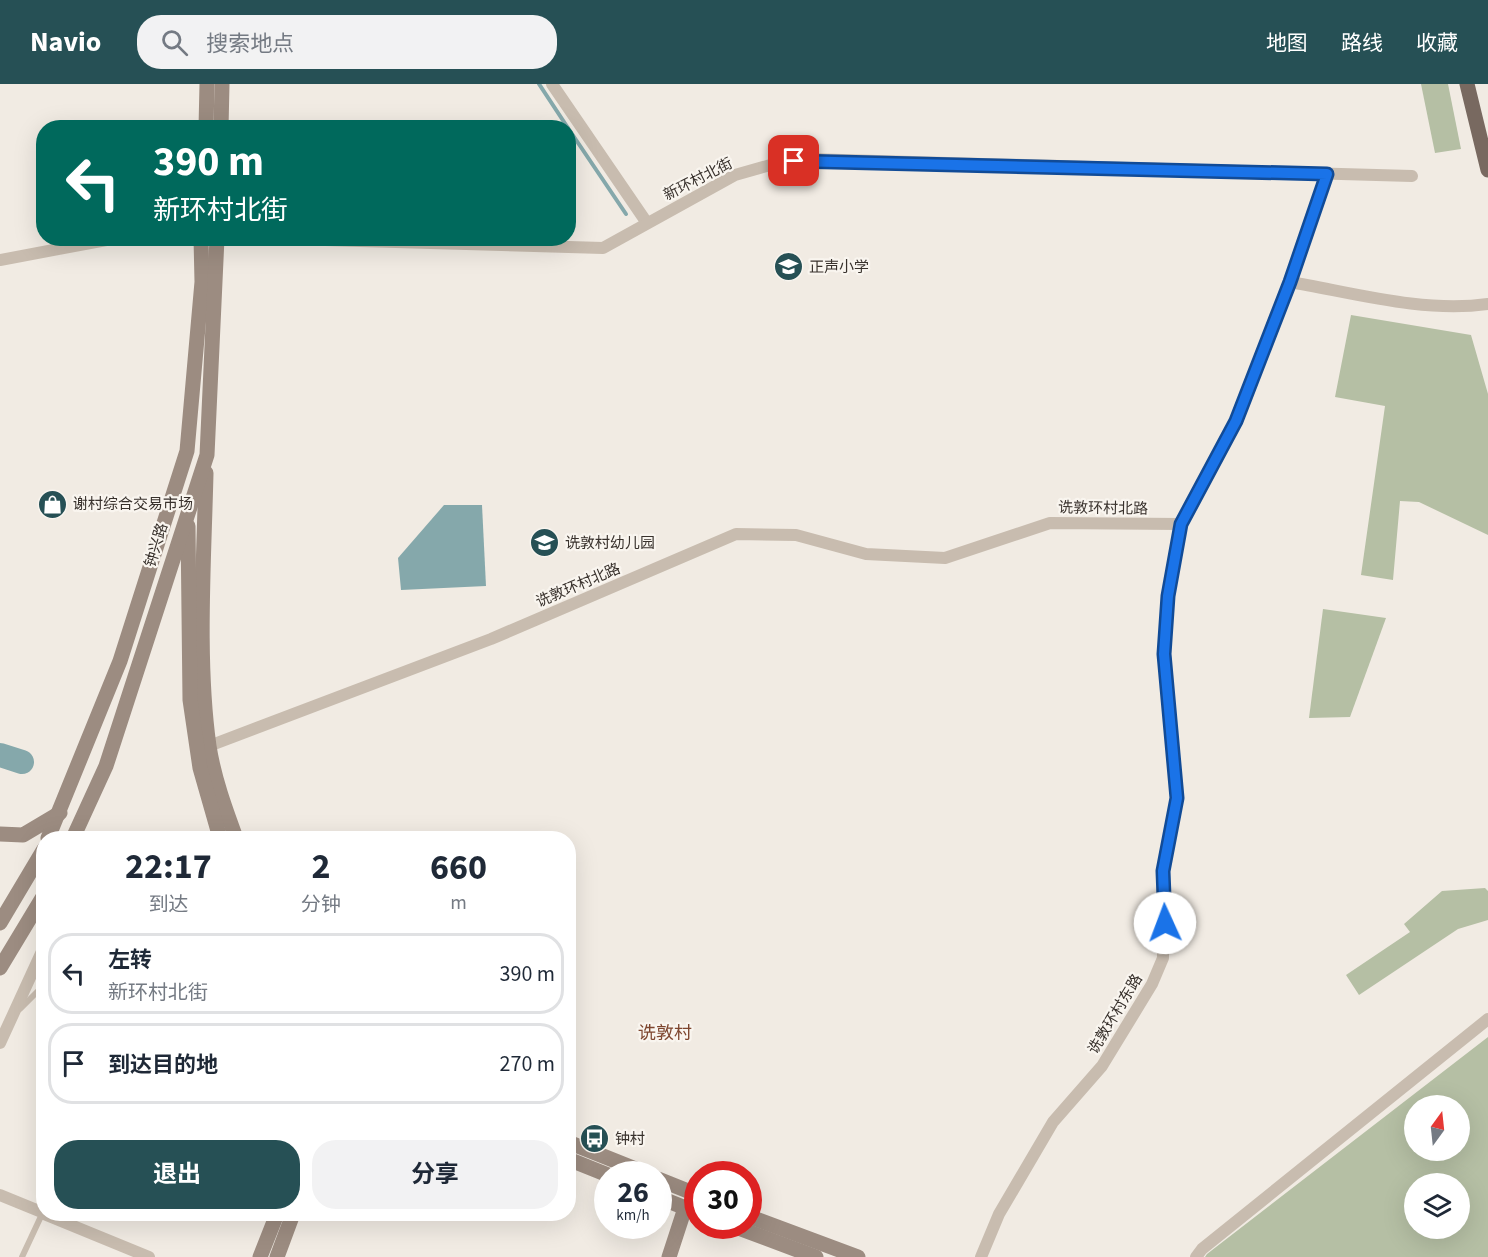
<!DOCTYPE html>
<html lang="zh">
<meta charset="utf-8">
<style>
body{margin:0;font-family:"Source Sans 3","Noto Sans SC",sans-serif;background:#f2f2f3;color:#1f2937;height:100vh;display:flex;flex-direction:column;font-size:22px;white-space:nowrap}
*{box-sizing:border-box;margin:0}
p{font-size:20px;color:#747a83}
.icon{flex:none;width:33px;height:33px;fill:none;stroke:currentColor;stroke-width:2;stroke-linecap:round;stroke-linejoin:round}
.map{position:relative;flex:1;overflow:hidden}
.drawer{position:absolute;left:36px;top:747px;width:540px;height:390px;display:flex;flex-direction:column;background:#fff;border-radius:24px;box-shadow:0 6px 24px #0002}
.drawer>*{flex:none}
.hud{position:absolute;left:36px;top:36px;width:540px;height:126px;border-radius:24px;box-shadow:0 6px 24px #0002;background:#00695c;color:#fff;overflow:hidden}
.needle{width:39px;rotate:15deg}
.buttons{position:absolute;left:1404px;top:1011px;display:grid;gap:12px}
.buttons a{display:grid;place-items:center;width:66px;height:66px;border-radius:50%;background:#fff;box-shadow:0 6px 24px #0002;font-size:30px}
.speed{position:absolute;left:594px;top:1077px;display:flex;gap:12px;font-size:30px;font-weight:700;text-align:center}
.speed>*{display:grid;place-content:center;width:78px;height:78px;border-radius:50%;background:#fff;box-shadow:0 6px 24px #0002;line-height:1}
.speed small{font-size:15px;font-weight:400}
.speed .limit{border:9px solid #d22;background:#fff;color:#111}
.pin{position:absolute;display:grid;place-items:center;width:51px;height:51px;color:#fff;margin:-26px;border-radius:12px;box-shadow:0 3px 9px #0006}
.me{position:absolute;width:66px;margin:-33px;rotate:358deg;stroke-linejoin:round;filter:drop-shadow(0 0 4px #0008)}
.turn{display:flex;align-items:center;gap:21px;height:126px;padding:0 18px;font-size:27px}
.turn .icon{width:78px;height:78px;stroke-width:2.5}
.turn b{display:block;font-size:42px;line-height:51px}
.eta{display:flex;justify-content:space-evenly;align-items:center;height:102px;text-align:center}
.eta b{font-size:36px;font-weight:700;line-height:42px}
.primary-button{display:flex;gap:12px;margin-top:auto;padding:12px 18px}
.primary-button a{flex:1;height:69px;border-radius:24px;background:#265055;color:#fff;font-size:24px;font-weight:700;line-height:69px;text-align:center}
.primary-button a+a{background:#f2f2f3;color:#1f2937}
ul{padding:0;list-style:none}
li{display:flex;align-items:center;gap:18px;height:81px;margin:0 12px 9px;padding:0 6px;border:3px solid #e0e1e3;border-radius:24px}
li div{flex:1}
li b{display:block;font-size:22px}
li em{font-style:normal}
header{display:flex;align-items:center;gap:36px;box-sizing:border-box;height:84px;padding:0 30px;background:#265055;color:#fff}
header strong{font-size:28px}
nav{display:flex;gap:33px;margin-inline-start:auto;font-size:21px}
.search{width:420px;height:54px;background:#f2f2f3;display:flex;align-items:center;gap:15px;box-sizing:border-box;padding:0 21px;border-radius:24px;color:#747a83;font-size:22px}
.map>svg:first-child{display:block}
</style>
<header>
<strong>Navio</strong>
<div class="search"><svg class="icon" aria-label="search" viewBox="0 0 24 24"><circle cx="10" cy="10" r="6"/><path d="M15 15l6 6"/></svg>搜索地点</div>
<nav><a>地图</a><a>路线</a><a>收藏</a></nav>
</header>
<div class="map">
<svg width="1488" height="1173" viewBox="0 0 1488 1173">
<rect width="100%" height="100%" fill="#f1ebe3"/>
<g fill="#b5bfa4" fill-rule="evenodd">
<path d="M1421 0H1448L1461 65 1435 69Z"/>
<path d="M1351 231 1471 251 1488 310V451L1419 418 1400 417 1393 496 1361 491 1385 322 1335 313Z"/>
<path d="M1323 525 1386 534 1350 633 1309 634Z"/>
<path d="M1485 804 1488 807V836L1458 845 1359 911 1346 891 1410 848 1404 840 1442 807Z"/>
<path d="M1488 953V1173H1205L1207 1170ZM1414 1022H1460V1066H1414ZM1414 1100H1460V1144H1414Z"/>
</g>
<path fill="#85a8ab" d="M444 421H482L486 502 401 506 398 474Z"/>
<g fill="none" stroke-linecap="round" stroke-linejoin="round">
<g stroke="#85a8ab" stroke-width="4">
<path d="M539 0 568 44"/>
<path d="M568 44 626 130"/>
</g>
<path stroke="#85a8ab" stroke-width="24" d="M0 671 22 678"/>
<g stroke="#c8bcaf" stroke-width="6">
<path d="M20 925 44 901"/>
<path d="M22 1173 43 1128"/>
</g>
<g stroke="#c8bcaf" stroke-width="12">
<path d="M552 0 647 139"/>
<path d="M255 154 603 164 735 91 781 78 807 75 1412 92"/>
<path d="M0 176 117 154"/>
<path d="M1290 198C1354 209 1423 229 1488 220"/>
<path d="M209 662 491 555 736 450 796 451 866 470 945 474 1050 439 1181 440"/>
<path d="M0 959 44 863"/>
<path d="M0 1111 44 1129"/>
<path d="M44 1130 149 1173"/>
<path d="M981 1173 999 1130 1053 1038 1102 982 1152 900 1163 874V787L1177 714 1164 570 1168 512 1181 440 1236 337 1290 198 1327 90"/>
<path d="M1196 1173 1202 1165 1488 935"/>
</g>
<g stroke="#9c8c81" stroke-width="15">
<path d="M206 44 207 0"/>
<path d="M221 44 222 0"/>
<path d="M206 389C204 476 197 576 209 662 214 694 225 724 236 754"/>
<path d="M188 442 190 616 200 684 220 754"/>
<path d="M0 750 23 751 60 729"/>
<path d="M48 754 120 577 187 367 202 198 201 154"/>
<path d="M73 754 106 682 207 371 217 154"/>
<path d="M0 839 44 765"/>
<path d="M0 884 44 811"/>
<path d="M568 1058 648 1090"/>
<path d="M568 1075 608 1091"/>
<path d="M658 1095 698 1111"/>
<path d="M658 1113 698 1129"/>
<path d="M748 1132 858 1173"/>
<path d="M733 1142 816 1173"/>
<path d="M260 1173 277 1130"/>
<path d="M277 1173 293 1130"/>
<path d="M669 1173 685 1124"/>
</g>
<path stroke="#786960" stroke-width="15" d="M1467 0 1488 86"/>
</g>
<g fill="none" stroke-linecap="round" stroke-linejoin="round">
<defs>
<path id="route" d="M794 77 1327 90 1290 198 1236 337 1181 440 1168 512 1164 570 1177 714 1163 787 1165 839"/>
</defs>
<use href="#route" stroke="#114b97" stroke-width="15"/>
<use href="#route" stroke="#1a73e8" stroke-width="10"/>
</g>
<defs>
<symbol id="school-disc" viewBox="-11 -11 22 22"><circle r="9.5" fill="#265055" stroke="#f9f5ef"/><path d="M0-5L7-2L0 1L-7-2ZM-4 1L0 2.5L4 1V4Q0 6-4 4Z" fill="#fff"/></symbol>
<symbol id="shop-disc" viewBox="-11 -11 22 22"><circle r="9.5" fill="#265055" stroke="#f9f5ef"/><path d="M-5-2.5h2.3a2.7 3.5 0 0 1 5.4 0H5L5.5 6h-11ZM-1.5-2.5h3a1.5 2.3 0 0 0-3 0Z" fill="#fff"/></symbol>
<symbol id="bus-disc" viewBox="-11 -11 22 22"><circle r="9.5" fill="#265055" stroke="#f9f5ef"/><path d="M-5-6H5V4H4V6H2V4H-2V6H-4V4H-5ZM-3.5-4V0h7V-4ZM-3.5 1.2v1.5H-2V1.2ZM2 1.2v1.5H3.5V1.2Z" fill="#fff"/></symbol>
</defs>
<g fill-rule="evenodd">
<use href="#school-disc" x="772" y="166" width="33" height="33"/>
<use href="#shop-disc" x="36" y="404" width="33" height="33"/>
<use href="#school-disc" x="528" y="442" width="33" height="33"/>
<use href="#bus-disc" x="578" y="1038" width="33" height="33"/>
</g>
<g text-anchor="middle" stroke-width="4.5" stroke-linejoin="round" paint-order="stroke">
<g font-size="15" fill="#38312c" stroke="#f9f5ef">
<text transform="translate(698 95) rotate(-27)" y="5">新环村北街</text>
<text transform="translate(1103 424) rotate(1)" y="5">诜敦环村北路</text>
<text transform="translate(156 461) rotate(-73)" y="5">钟兴路</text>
<text transform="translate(578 501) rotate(-23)" y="5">诜敦环村北路</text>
<text transform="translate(1115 930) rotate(-59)" y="5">诜敦环村东路</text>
</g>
<g font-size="15" fill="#38312c" stroke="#f9f5ef" text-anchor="start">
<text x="809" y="188">正声小学</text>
<text x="73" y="425">谢村综合交易市场</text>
<text x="565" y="464">诜敦村幼儿园</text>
<text x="615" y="1060">钟村</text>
</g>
<g font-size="18" fill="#7e462f" stroke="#f9f5ef">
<text x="665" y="955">诜敦村</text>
</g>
</g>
</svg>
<div class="buttons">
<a><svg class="needle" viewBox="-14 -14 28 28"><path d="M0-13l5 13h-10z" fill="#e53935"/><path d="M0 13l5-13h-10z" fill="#747a83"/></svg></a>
<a><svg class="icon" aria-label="layers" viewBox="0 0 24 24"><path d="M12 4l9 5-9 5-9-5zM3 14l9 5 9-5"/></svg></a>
</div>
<div class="speed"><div>26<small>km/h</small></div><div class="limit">30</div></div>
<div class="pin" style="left:794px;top:77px;background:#d93025"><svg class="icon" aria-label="arrive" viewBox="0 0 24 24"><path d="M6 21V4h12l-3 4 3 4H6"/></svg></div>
<svg class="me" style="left:1165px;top:839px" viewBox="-20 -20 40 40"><circle r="19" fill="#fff"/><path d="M0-13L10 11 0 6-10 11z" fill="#1a73e8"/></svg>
<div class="hud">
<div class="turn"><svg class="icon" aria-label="left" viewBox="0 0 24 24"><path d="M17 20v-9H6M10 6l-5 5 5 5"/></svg><div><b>390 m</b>新环村北街</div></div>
</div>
<section class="drawer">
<div class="eta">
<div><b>22:17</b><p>到达</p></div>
<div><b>2</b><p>分钟</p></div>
<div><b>660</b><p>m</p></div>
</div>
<ul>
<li><svg class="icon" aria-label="left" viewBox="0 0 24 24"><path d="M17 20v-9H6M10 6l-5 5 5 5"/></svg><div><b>左转</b><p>新环村北街</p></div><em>390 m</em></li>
<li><svg class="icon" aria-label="arrive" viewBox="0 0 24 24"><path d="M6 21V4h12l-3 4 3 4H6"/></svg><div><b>到达目的地</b></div><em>270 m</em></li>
</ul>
<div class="primary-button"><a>退出</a><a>分享</a></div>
</section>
</div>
